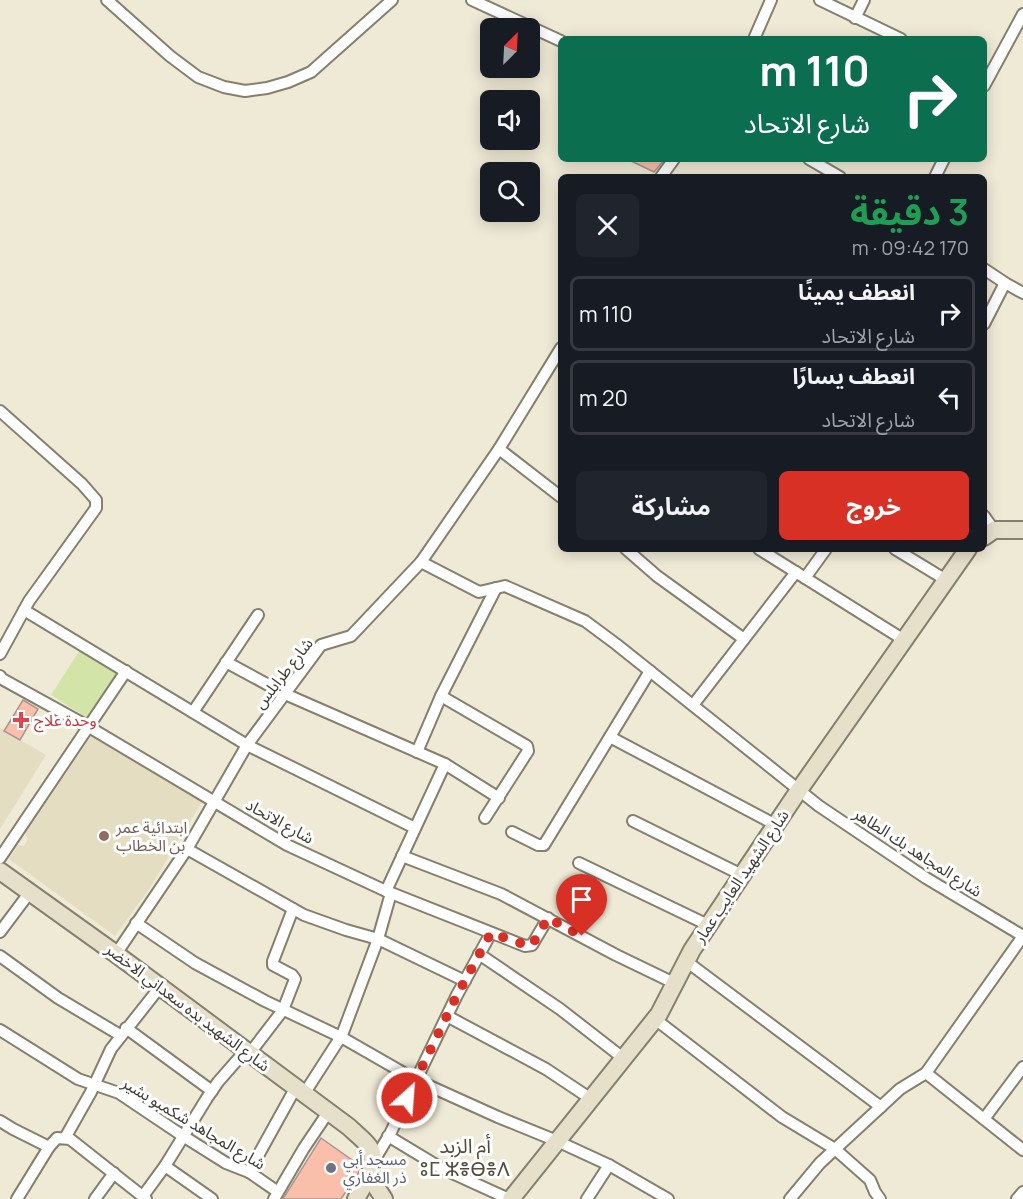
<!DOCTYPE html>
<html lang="ar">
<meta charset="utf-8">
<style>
body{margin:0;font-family:Manrope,"Noto Sans Arabic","Noto Sans Tifinagh",sans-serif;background:#20242c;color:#f1f3f6;direction:rtl;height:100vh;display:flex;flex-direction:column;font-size:22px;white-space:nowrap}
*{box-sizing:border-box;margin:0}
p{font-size:20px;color:#9ea1a6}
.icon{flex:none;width:33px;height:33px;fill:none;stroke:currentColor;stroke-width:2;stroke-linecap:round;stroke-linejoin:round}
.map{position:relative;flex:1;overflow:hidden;direction:ltr}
.panel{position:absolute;left:558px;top:174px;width:429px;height:378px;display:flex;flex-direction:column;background:#171b24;border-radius:9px;box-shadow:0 3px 15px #0003;direction:rtl}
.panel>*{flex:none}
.guide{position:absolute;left:558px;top:36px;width:429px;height:126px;border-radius:9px;box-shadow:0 3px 15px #0003;direction:rtl;background:#0b6e4f;color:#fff;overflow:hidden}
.needle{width:39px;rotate:24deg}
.controls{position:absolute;left:480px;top:18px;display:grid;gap:12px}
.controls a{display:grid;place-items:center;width:60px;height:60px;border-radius:9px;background:#171b24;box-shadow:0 3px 15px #0003;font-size:30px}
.pin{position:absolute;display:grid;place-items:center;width:51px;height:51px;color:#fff;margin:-62px -26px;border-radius:50% 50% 50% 0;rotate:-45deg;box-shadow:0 0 6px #0007}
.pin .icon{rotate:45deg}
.me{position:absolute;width:66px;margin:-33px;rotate:26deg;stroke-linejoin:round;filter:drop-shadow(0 0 4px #0008)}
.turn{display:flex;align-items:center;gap:21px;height:126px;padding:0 18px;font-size:27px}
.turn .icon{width:78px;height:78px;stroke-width:2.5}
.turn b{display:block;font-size:42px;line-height:51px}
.round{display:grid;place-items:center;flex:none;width:63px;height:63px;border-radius:9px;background:#20242c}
.head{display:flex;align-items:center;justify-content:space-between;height:102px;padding:0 18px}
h1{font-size:36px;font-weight:700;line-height:45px;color:#1e9e55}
.primary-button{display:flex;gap:12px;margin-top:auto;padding:12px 18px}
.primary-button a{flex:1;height:69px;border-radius:9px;background:#d93025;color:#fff;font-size:24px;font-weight:700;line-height:69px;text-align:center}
.primary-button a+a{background:#20242c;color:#f1f3f6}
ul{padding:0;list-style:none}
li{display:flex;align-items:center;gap:18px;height:75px;margin:0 12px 9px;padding:0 6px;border:3px solid #363941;border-radius:9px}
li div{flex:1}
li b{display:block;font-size:22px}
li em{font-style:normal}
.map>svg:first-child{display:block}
</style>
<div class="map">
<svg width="1023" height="1199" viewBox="0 0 1023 1199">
<rect width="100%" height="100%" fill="#efead6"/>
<g fill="#e4ddc2">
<path d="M0 728 46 755 0 829Z"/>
<path d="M91 736 202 802 149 889 115 936 9 859 18 845 24 846 28 839 25 834Z"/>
</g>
<path fill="#d2e4a8" d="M80 650 118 673 89 719 51 695Z"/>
<g fill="#fabfaa" stroke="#aa968f" stroke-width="1.5">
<path d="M627 159H665L654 172Z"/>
<path d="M23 700 38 709 20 740 4 731Z"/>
<path d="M321 1138 359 1165V1172L341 1199H283Z"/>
</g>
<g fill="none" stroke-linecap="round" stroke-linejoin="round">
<defs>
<g id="street">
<path d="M107 0 170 56 198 77 224 87 245 91 267 88 288 82 311 72 392 0"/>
<path d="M472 0 561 41"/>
<path d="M820 0 901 39"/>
<path d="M855 18 864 0"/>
<path d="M754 39 771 0"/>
<path d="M984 86 1023 14"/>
<path d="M809 159 840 177"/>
<path d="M661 177 674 159"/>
<path d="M935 177 944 159"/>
<path d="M984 269 1005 283 1023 293"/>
<path d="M984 324 1005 283"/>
<path d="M0 411 82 484 96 500V508L29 601 0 654"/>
<path d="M499 449 561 497"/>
<path d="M984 516 994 530"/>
<path d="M626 549 657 576 744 639"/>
<path d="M759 549 904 640"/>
<path d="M895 549 946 580"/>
<path d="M421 562 479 592 505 586 585 621 616 644 819 806 926 878 1023 936"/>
<path d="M805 578 826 549"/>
<path d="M24 610 247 745 415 828"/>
<path d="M226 662 285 694 445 764 499 798"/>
<path d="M0 676 2 679 89 727 287 845 386 891 525 946 532 945 548 918"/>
<path d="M441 696 527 746 528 751 485 818"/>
<path d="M693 705 796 572"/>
<path d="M193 712 258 615"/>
<path d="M610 737 776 825"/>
<path d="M417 752 441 696 496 588"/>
<path d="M633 821 742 875"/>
<path d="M512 832 538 845H544L650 671"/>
<path d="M187 849 304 915 346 930 378 939 465 981"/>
<path d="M402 856 501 894 616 955 674 983"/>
<path d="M0 858 126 671"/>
<path d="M579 863 708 925"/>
<path d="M386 891 445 764"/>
<path d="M136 923 195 963 265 1001 341 1037 416 1080 498 1117 557 1141 609 1165 668 1199"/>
<path d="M0 932 30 892"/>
<path d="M116 954 187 849 247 745 321 645 351 636 421 562 499 449 561 348"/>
<path d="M479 954 560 1009 623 1058"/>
<path d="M0 956 58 998 120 1035"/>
<path d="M686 961 881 1107"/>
<path d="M447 1016 546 1069 591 1099"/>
<path d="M655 1019 782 1117 835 1149 870 1180 875 1192 880 1199"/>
<path d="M126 1028 212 1091"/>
<path d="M0 1030 78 1079 119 1093 183 1136 226 1163 249 1172 278 1192"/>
<path d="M250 1053 283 1010 295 979 292 975 273 965V961L293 909"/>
<path d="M926 1073 1023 1150"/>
<path d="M304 1094 342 1035 378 939 391 893"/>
<path d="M984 1119 1023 1067"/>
<path d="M0 1121 13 1129 49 1147"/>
<path d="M388 1136 441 1168 509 1199"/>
<path d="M65 1138 91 1092 111 1049 160 987"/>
<path d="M373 1162 390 1134 457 995 491 933"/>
<path d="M165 1166 212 1199"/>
<path d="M249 1172 296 1087"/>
<path d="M143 1196 165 1166 207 1098 218 1082 246 1050"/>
<path d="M17 1199 49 1147 57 1138 70 1139 146 1199"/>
<path d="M95 1199 114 1173"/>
<path d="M274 1199 304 1148 329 1111"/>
<path d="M587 1199 609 1165"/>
<path d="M790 1199 820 1163 900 1089 926 1073 1023 936"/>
<path d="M1017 1199 1023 1192"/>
</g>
<g id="secondary">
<path d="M984 537 994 530H1023"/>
<path d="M0 871 116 954 349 1127C355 1133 367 1142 370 1148 380 1165 363 1185 356 1199"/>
<path d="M369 1176 384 1199"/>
<path d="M511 1199 659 1014 692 950 799 790 968 549"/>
</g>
</defs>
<use href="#street" stroke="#85806e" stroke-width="14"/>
<use href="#secondary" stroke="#85806e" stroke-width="20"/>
<use href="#street" stroke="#fff" stroke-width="10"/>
<use href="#secondary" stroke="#e6e0cb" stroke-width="16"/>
</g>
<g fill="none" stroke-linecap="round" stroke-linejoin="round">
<path stroke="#d93025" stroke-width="10" stroke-dasharray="0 18" d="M407 1098 457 995 491 933 529 946 532 945 548 918 582 936"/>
</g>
<path fill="#e0444e" stroke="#fff" stroke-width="2" d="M18 711h6v6h6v6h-6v6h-6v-6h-6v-6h6z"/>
<circle fill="#8d6e63" stroke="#fff" stroke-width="2" cx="104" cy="836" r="6"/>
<circle fill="#6b7280" stroke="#fff" stroke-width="2" cx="331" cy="1168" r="6"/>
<g text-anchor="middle" stroke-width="6" stroke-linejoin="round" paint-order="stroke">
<g font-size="16" fill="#3d3b33" stroke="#fff">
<text transform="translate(283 673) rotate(-52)" y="6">شارع طرابلس</text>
<text transform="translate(280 821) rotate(29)" y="6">شارع الاتحاد</text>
<text transform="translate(918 852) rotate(33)" y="6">شارع المجاهد بك الطاهر</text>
<text transform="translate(741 876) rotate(-56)" y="6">شارع الشهيد العايب عمار</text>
<text transform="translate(188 1007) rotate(37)" y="6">شارع الشهيد بده سعداني الاخضر</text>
<text transform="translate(194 1123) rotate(31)" y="6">شارع المجاهد شكمبو بشير</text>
</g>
<g font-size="16" fill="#be3a42" stroke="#fff" text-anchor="start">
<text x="34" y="726">وحدة علاج</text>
</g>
<g font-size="16" fill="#785e54" stroke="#fff" text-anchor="start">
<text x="116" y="833">ابتدائية عمر<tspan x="116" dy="18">بن الخطاب</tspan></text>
</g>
<g font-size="16" fill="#5b616d" stroke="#fff" text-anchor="start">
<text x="343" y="1165">مسجد أبي<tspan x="343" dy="18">ذر الغفاري</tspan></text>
</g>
<g font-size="20" fill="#524d3d" stroke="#fff">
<text x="465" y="1153">أم الزبد<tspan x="465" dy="23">ⵓⵎ ⵣⴻⴱⴻⴷ</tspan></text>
</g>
</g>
</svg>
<div class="controls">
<a><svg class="needle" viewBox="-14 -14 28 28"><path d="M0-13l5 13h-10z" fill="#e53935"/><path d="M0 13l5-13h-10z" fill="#9ea1a6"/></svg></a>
<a><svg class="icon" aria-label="sound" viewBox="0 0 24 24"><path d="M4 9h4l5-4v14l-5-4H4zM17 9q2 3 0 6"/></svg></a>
<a><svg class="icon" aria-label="search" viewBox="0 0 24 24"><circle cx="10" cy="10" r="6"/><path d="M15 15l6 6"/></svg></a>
</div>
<div class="pin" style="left:582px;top:936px;background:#d93025"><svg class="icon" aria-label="arrive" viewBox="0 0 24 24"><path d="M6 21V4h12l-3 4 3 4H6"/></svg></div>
<svg class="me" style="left:407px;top:1098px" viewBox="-20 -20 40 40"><circle r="17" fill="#d93025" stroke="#fff" stroke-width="3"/><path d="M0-11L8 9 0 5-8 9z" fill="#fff"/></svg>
<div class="guide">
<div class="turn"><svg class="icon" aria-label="right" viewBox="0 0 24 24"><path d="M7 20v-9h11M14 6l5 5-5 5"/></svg><div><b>110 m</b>شارع الاتحاد</div></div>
</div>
<section class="panel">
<div class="head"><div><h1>3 دقيقة</h1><p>170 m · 09:42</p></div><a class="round"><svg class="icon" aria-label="close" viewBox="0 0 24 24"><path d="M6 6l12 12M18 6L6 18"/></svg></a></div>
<ul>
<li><svg class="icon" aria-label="right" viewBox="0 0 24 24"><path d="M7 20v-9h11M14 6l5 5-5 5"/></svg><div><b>انعطف يمينًا</b><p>شارع الاتحاد</p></div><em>110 m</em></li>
<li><svg class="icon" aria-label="left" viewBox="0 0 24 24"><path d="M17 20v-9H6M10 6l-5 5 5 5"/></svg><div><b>انعطف يسارًا</b><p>شارع الاتحاد</p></div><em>20 m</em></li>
</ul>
<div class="primary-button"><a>خروج</a><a>مشاركة</a></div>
</section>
</div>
